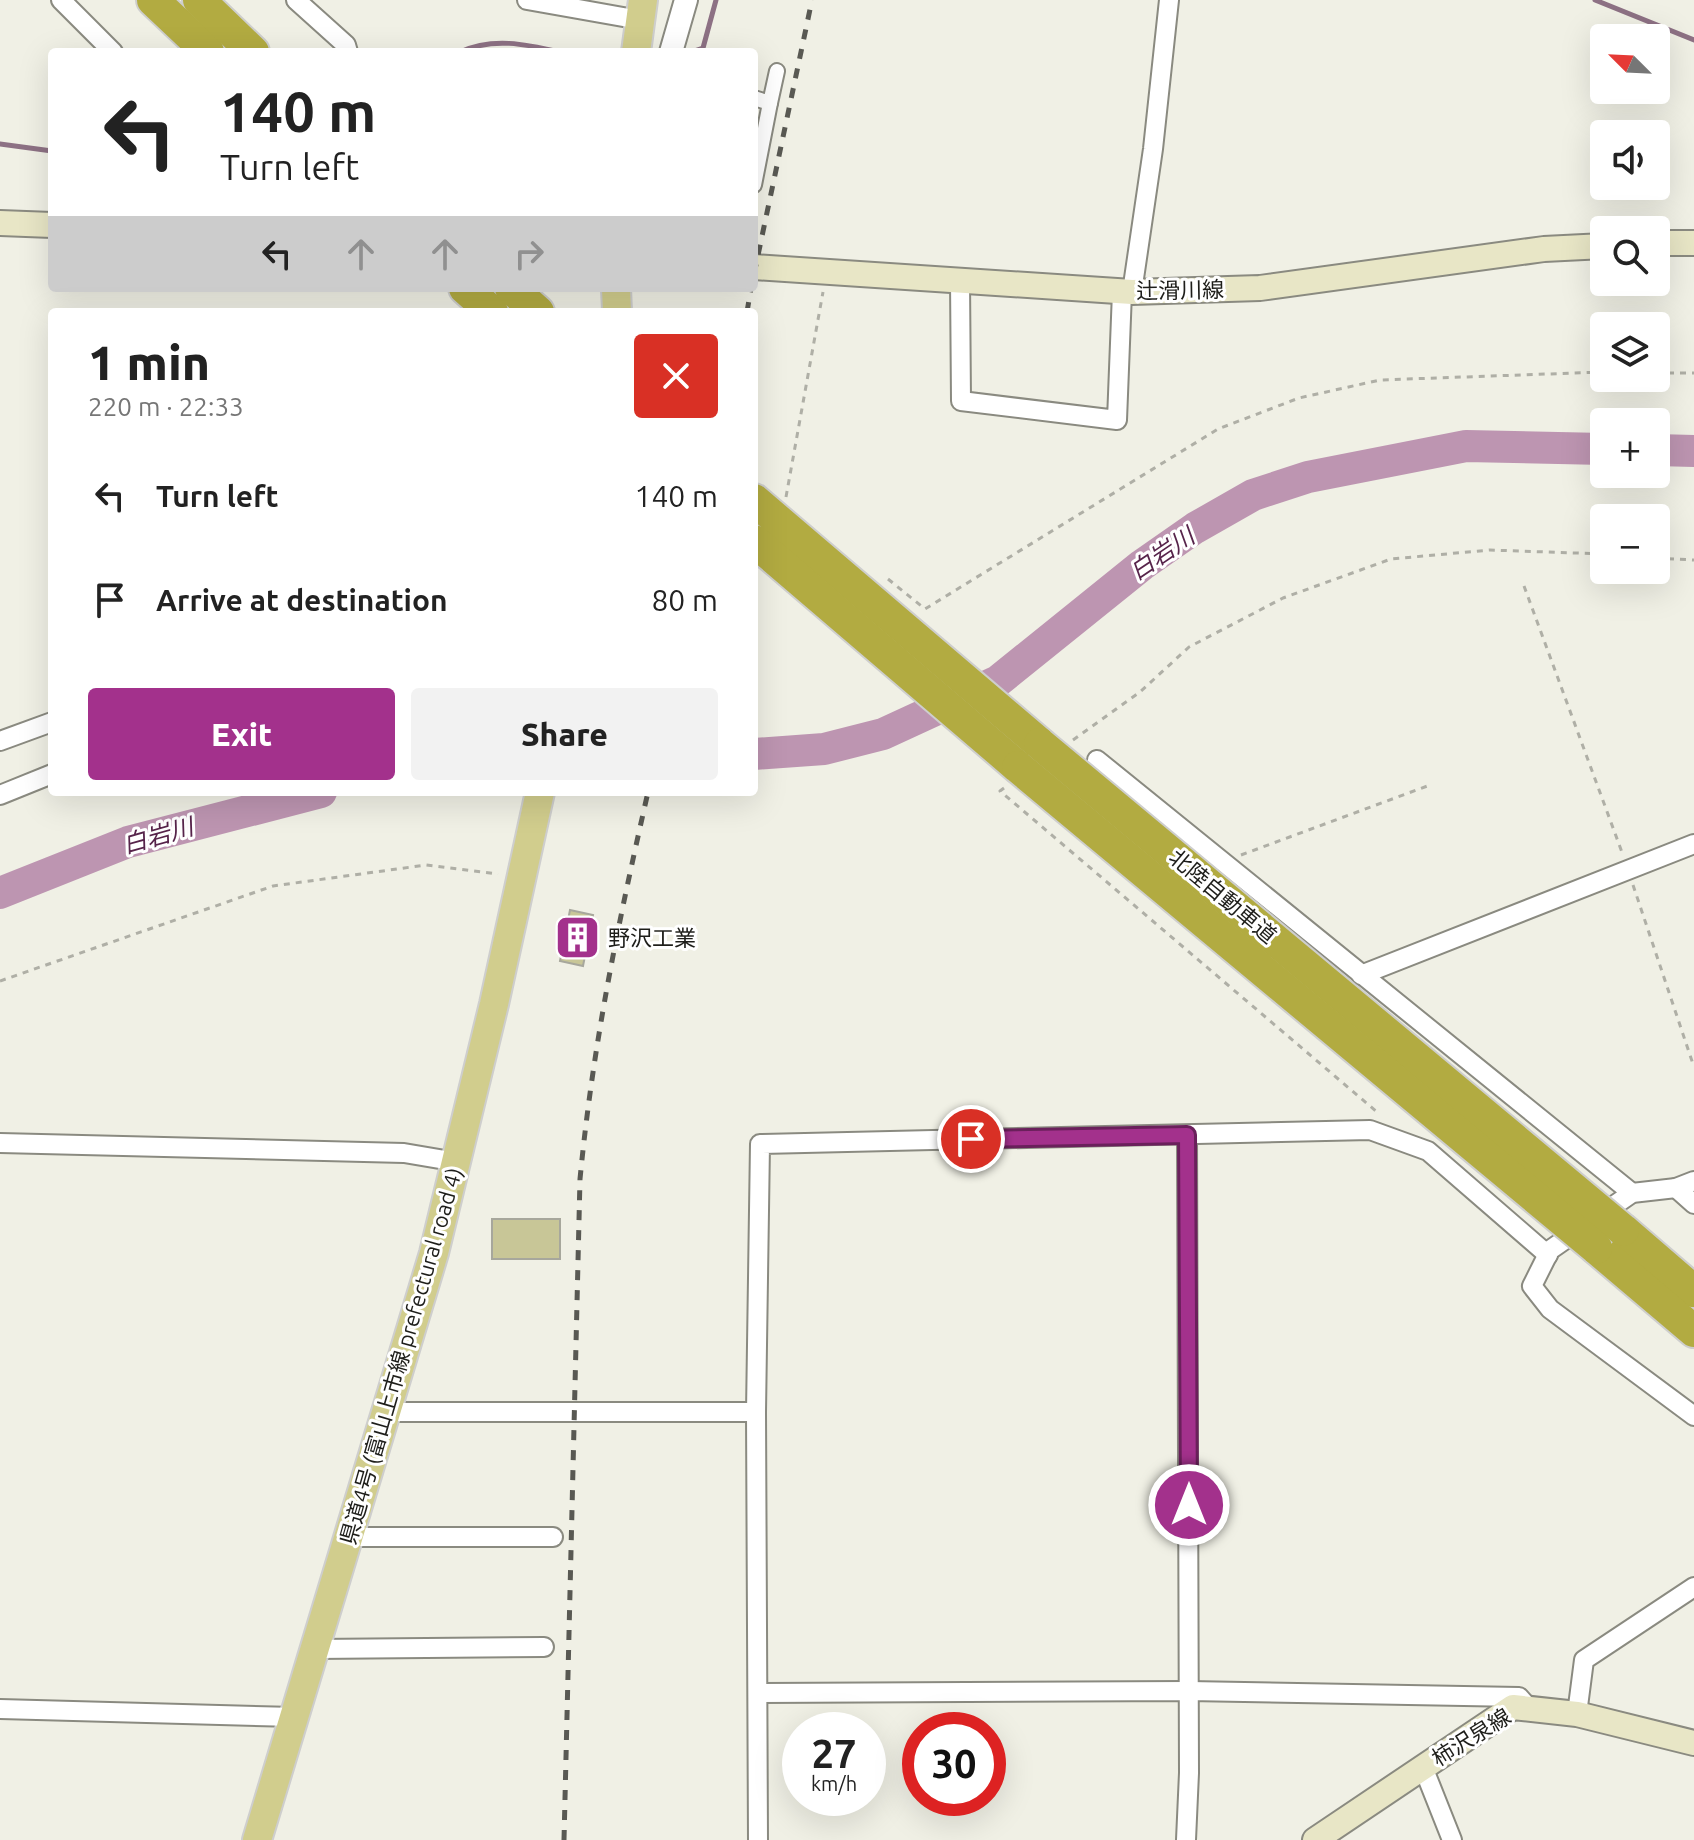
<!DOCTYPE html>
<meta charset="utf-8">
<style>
body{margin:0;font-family:Ubuntu,"Noto Sans JP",sans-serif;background:#f2f2f2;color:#222;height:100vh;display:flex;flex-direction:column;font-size:30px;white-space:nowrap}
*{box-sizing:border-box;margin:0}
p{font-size:26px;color:#767676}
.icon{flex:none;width:44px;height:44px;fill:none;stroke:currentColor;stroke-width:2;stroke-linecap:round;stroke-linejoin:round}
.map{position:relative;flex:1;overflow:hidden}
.side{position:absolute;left:48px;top:308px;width:710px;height:488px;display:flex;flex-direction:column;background:#fff;border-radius:8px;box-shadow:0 8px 32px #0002}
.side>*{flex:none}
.hud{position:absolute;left:48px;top:48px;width:710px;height:244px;border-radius:8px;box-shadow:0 8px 32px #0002;background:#fff;color:#222;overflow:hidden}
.needle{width:52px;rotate:294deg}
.tools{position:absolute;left:1590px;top:24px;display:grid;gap:16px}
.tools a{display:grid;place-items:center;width:80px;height:80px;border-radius:8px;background:#fff;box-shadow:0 8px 32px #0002;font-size:40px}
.speed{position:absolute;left:782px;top:1712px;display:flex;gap:16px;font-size:40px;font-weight:700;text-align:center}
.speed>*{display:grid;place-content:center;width:104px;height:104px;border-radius:50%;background:#fff;box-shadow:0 8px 32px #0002;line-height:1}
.speed small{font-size:20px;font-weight:400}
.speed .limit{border:12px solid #d22;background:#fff;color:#111}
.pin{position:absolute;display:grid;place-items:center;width:68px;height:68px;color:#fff;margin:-34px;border:4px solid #fff;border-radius:50%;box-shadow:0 2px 8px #0007}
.me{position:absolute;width:88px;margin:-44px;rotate:0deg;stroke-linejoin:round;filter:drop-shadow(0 0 6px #0008)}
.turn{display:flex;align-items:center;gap:28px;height:168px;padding:0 40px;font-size:36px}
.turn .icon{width:104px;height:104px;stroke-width:2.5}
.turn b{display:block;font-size:56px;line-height:68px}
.lanes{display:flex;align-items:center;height:76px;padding:0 40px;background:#0003;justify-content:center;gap:40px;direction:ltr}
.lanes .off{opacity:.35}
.round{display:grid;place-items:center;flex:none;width:84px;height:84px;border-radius:8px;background:#f2f2f2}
.headline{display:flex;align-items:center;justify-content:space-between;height:136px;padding:0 40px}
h1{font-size:48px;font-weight:800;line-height:60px}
.button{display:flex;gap:16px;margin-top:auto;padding:16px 40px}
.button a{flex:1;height:92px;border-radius:8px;background:#a3318c;color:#fff;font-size:32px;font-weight:800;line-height:92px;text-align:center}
.button a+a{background:#f2f2f2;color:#222}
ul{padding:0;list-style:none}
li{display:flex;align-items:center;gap:24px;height:104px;padding:0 40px}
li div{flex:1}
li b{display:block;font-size:30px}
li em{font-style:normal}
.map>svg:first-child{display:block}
</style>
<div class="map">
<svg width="1694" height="1840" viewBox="0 0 1694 1840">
<rect width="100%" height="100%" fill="#f0f0e5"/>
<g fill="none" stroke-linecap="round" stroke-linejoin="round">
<g stroke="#8d7184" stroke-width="5">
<path d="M1595 0 1694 40"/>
<path d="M460 52C492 37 526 44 559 52"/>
<path d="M691 52 703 48 716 0"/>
<path d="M0 144 52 151"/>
</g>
<g stroke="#bd95b1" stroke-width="32">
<path d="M1656 450 1694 451"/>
<path d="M754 754 824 749 883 734 998 681 1142 565 1195 528 1253 495 1308 477 1466 446 1604 449"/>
<path d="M0 893 128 842 321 792"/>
</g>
</g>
<g fill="#c8c697" stroke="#a7a79c" stroke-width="2">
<path d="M570 910 593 915 583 966 560 961Z"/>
<rect x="492" y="1219" width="68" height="40"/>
</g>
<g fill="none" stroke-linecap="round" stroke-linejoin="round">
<defs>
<g id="pedestrian">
<path d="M754 98 770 103 777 71"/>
<path d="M754 185 770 103"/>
</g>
<g id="minor">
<path d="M61 0 113 52"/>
<path d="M296 0 346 45 348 52"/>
<path d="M527 0 640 20"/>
<path d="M960 281 961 401 1117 420 1122 292"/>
<path d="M1132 292 1153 149 1169 0"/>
<path d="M0 741 52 722"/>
<path d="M1097 760 1632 1193"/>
<path d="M0 795 52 774"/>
<path d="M1361 975 1694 844"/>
<path d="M0 1143 404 1153 457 1162"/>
<path d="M1694 1181 1676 1188 1632 1193 1550 1250 1532 1286 1550 1309 1694 1416"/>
<path d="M1676 1188 1694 1204"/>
<path d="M386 1412H756"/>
<path d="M350 1537H553"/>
<path d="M315 1649 544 1647"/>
<path d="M758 1693 1189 1691 1519 1697 1527 1706"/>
<path d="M0 1709 295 1717"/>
<path d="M1577 1714 1584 1660 1694 1587"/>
<path d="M1423 1767 1452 1840"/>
<path d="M758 1840 756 1412 760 1144 1370 1130 1428 1151 1548 1255"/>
<path d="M1186 1840 1189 1773 1187 1135"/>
</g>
<path id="tertiary" d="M671 52 686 0"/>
<g id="secondary">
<path d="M0 223 52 225"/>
<path d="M1656 243H1694"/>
<path d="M754 267 1132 292 1260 288 1544 249 1604 246"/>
<path d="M1315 1840 1513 1707 1577 1714 1694 1743"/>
</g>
<g id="primary">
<path d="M636 52 643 0"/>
<path d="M616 288 617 312"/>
<path d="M257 1840 434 1253 494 1004 540 792"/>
</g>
<g id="motorway">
<path d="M153 0 208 52"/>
<path d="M199 0 253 52"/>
<path d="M465 288 492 312"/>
<path d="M511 288 538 312"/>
<path d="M754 500 1040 744"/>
<path d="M754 541 1018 767"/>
<path d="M1623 1230 1694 1291"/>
<path d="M1596 1248 1694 1331"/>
</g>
</defs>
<use href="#pedestrian" stroke="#8a8a80" stroke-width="18"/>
<use href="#minor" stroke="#8a8a80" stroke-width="22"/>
<use href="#tertiary" stroke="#8a8a80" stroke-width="26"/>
<use href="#secondary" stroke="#8a8a80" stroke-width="28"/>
<use href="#primary" stroke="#cececd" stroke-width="32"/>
<use href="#motorway" stroke="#cececd" stroke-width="36"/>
<g stroke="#afafa6" stroke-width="3" stroke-dasharray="6 6" stroke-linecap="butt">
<path d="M1656 373H1694"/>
<path d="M786 497 823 292"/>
<path d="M1656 558 1694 560"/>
<path d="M888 579 925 609 1218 429 1299 398 1380 380 1604 372"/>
<path d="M1524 586 1623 855"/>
<path d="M1073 740 1140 692 1189 647 1283 598 1391 559 1490 550 1604 554"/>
<path d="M1004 788 1000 791 1377 1112"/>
<path d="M1241 855 1430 785"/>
<path d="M1633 885 1694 1067"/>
<path d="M0 981 273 886 426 865 498 874"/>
</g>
<use href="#pedestrian" stroke="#fff" stroke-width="14"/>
<use href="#minor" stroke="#fff" stroke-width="18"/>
<use href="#tertiary" stroke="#fff" stroke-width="22"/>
<use href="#secondary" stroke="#e8e6c6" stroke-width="24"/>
<use href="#primary" stroke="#d1cd8d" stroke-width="28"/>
<use href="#motorway" stroke="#b2ab41" stroke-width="32"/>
<g stroke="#595953" stroke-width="5" stroke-dasharray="10 10" stroke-linecap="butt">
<path d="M754 274 812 0"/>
<path d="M747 312 751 288"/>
<path d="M564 1840 580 1179C593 1044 618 924 648 792"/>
</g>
<defs>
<g id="motorway-bridge">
<path d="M1040 744 1623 1230"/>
<path d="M1018 767 1596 1248"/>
</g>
</defs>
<use href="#motorway-bridge" stroke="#cececd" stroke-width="36" stroke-linecap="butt"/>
<use href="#motorway-bridge" stroke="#b2ab41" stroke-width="32"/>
</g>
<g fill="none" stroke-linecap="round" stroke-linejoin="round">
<defs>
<path id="route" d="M971 1139 1187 1135 1189 1505"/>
</defs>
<use href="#route" stroke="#6a205b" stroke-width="20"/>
<use href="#route" stroke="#a3318c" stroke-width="14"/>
</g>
<defs>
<symbol id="building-square" viewBox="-11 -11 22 22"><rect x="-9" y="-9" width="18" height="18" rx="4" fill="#a3318c" stroke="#fff"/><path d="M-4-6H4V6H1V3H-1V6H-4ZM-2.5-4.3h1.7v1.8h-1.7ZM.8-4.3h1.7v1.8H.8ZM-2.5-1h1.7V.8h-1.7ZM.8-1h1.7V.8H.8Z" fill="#fff"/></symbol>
</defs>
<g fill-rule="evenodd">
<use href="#building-square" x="552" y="912" width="51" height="51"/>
</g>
<g text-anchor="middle" stroke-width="6" stroke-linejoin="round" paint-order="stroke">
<g font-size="22" fill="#1e1e1a" stroke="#fff">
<text transform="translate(1180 290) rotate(-1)" y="8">辻滑川線</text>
<text transform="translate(1223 896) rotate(40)" y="8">北陸自動車道</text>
<text transform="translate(401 1356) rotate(-74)" y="8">県道4号 (富山上市線 prefectural road 4)</text>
<text transform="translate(1471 1737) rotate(-32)" y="8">柿沢泉線</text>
</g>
<g font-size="22" fill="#1e1e1a" stroke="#fff" text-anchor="start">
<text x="608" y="946">野沢工業</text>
</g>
<g font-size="24" font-style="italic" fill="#57244b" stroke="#fff">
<text transform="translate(1162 554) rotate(-34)" y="8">白岩川</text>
<text transform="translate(158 836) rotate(-16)" y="8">白岩川</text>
</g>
</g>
</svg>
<div class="tools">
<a><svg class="needle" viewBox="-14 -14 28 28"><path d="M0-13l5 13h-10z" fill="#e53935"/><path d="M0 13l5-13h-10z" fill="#767676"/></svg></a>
<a><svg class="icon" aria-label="sound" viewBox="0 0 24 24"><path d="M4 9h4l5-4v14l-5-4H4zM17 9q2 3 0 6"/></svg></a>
<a><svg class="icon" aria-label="search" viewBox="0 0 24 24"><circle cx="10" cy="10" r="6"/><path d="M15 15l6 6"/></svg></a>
<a><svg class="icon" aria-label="layers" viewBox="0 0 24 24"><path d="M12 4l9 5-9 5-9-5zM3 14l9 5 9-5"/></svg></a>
<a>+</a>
<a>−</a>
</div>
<div class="speed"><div>27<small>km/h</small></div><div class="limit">30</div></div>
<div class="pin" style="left:971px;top:1139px;background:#d93025"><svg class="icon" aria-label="arrive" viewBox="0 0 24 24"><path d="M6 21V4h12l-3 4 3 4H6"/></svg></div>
<svg class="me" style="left:1189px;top:1505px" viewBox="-20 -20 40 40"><circle r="17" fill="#a3318c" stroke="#fff" stroke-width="3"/><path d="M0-11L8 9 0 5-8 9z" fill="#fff"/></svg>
<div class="hud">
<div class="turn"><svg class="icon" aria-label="left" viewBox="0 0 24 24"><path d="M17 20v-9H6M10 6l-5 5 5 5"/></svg><div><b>140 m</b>Turn left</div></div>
<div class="lanes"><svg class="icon" aria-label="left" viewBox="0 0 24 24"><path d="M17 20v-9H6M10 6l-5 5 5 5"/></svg><svg class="icon off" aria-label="ahead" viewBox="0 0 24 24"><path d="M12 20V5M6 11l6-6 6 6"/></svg><svg class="icon off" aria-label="ahead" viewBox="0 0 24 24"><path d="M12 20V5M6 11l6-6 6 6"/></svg><svg class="icon off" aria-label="right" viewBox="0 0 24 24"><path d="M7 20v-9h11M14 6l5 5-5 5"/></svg></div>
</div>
<section class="side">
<div class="headline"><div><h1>1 min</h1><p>220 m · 22:33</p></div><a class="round" style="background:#d93025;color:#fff"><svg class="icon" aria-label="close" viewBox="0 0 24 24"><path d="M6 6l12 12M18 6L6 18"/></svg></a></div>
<ul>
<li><svg class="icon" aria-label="left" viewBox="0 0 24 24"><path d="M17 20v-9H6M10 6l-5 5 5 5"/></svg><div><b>Turn left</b></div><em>140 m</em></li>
<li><svg class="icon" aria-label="arrive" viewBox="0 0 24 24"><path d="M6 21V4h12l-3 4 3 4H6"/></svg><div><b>Arrive at destination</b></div><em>80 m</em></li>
</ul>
<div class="button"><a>Exit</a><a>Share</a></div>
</section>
</div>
